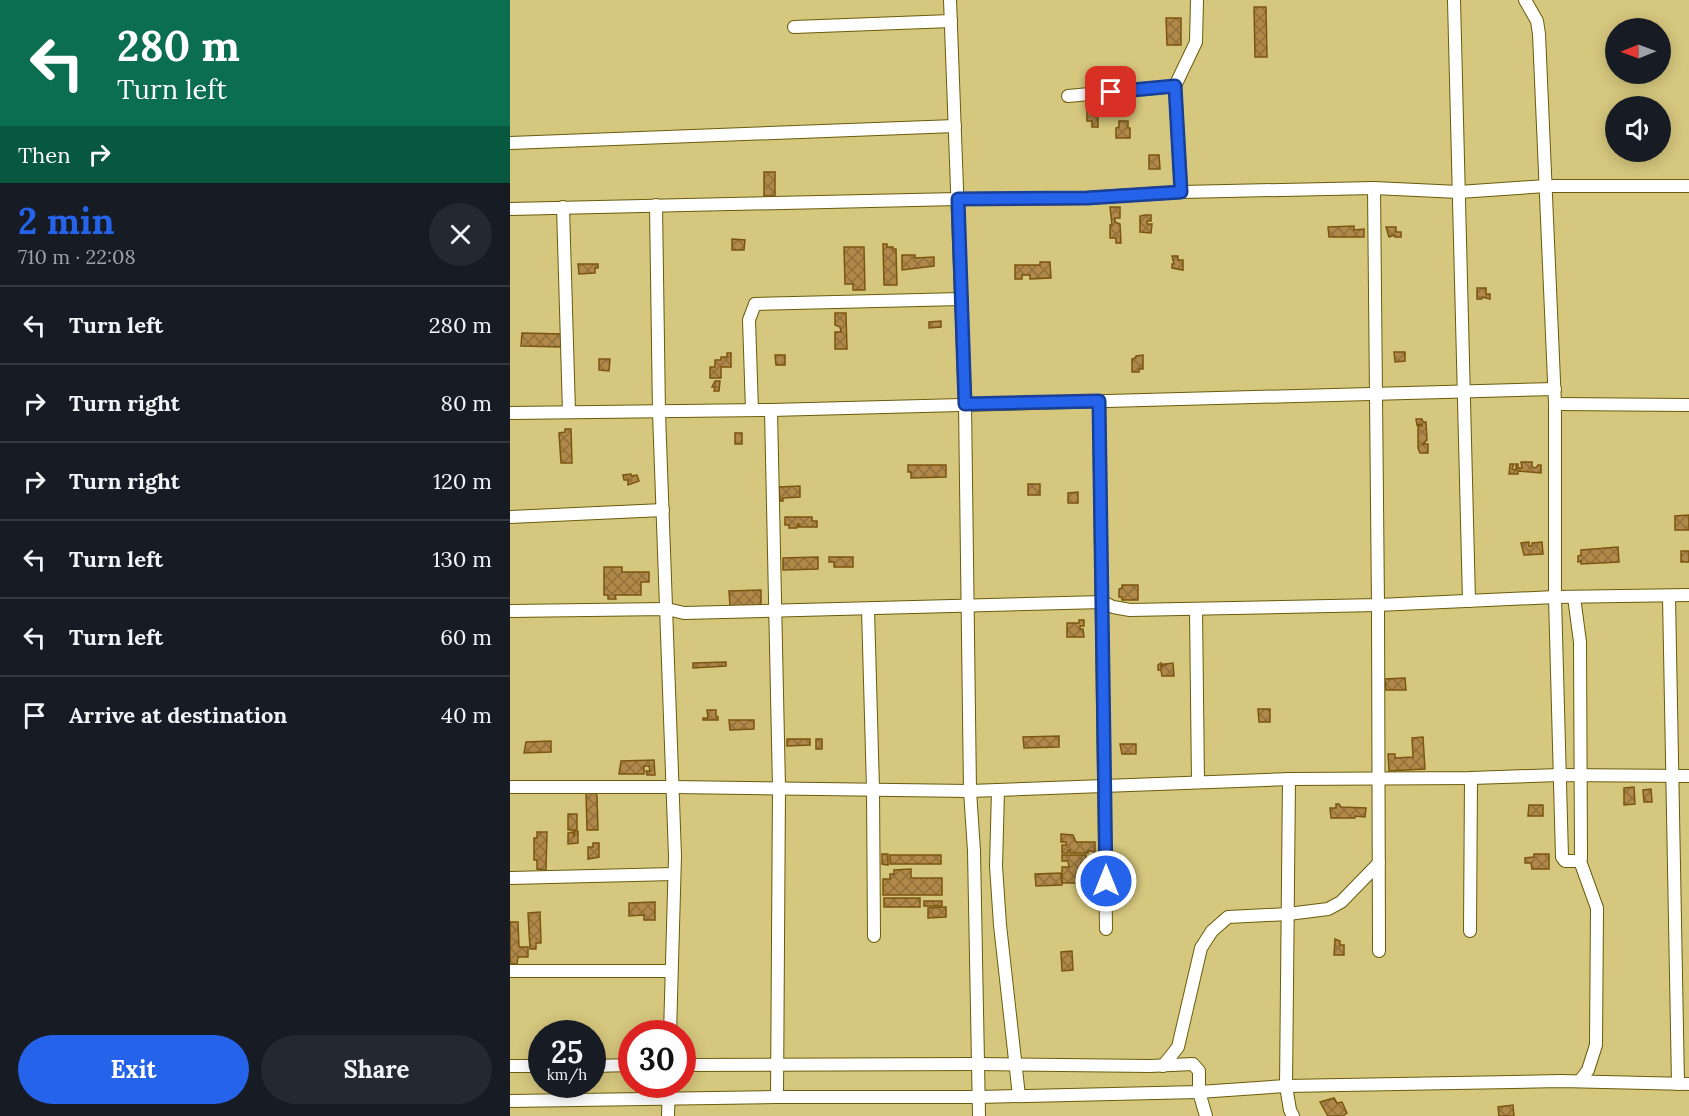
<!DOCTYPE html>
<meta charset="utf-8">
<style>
body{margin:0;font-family:Lora,serif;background:#242831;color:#f1f3f6;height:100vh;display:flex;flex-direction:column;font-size:22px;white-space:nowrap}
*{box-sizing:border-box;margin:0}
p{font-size:20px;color:#9ea1a6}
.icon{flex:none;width:33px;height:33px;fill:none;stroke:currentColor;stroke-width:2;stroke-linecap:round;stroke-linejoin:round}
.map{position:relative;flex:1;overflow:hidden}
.details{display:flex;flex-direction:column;background:#171b24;width:510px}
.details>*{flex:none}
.hud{background:#0b6e4f;color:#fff;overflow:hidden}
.needle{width:39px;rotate:269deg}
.fabs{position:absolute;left:1095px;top:18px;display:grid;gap:12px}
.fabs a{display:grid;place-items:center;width:66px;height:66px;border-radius:50%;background:#171b24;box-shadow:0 3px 15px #0003;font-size:30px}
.speed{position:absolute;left:18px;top:1020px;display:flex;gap:12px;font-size:30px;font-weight:700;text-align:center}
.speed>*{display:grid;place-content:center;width:78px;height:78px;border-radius:50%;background:#171b24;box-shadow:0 3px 15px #0003;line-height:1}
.speed small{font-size:15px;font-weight:400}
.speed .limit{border:9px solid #d22;background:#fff;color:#111}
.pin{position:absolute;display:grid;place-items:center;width:51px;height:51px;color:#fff;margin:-26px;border-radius:12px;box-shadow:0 3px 9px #0006}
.me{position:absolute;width:66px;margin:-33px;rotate:0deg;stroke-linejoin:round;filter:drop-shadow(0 0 4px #0008)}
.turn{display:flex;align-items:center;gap:21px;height:126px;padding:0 18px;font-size:27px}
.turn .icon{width:78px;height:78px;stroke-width:2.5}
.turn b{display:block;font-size:42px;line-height:51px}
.then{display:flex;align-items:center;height:57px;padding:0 18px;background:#0003;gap:12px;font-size:22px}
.round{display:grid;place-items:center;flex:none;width:63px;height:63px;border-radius:32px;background:#242831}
.summary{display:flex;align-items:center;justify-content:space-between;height:102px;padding:0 18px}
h1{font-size:36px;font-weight:800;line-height:45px;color:#2563eb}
.cta{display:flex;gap:12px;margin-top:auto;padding:12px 18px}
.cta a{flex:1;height:69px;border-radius:36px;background:#2563eb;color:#fff;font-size:24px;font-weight:800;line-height:69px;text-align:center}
.cta a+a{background:#242831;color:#f1f3f6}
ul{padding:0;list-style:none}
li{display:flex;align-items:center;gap:18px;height:78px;padding:0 18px;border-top:2px solid #363941}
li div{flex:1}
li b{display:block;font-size:22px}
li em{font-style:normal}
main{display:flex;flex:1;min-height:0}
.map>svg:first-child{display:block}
</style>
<main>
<section class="details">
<div class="hud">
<div class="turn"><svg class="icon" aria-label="left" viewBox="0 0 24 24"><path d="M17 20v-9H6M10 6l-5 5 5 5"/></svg><div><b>280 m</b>Turn left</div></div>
<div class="then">Then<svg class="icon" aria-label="right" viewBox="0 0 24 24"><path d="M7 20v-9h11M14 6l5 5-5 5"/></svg></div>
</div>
<div class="summary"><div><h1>2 min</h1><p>710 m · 22:08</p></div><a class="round"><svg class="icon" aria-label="close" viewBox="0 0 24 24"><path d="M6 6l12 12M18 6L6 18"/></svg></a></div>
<ul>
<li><svg class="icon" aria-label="left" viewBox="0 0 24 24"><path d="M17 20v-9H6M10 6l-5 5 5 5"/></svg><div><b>Turn left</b></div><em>280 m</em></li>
<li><svg class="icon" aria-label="right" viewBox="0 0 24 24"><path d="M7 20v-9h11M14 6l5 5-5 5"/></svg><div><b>Turn right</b></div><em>80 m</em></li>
<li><svg class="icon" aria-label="right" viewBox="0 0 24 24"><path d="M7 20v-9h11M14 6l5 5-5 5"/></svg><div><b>Turn right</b></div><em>120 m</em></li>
<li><svg class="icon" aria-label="left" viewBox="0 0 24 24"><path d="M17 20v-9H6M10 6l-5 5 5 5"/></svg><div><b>Turn left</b></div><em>130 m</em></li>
<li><svg class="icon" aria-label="left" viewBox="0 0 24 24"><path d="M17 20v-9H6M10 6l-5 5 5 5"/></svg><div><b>Turn left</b></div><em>60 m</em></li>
<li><svg class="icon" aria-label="arrive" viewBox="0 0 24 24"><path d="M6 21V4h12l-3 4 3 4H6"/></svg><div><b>Arrive at destination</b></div><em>40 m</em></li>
</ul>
<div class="cta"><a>Exit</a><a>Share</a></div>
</section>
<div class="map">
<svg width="1179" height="1116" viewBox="0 0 1179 1116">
<defs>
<pattern id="building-cross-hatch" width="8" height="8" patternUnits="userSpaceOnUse" patternTransform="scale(1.5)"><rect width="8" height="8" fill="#b08849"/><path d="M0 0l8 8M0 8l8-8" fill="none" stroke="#91703c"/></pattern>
</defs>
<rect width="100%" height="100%" fill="#d6c77e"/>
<g fill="url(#building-cross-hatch)" stroke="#7b560f" stroke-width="1.5">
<path d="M744 7H756L757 57H745Z"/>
<path d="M656 18H671V45H657Z"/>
<path d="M577 110H588V127H582V121H577Z"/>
<path d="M609 121H618V128H620V138H606V128L609 127Z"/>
<path d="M639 155H649L650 169H639Z"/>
<rect x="254" y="172" width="11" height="24"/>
<path d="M600 207H610V218H605V222L610 224 611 243H606V238H600V225H602Z"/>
<path d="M635 215H641V221H637V224H642L641 233 630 232V216Z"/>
<path d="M844 226V230L854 229V237H819L818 227Z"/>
<path d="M876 227H886V232H891V237H885V235L879 237Z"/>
<path d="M222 239 235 240 234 250H222Z"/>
<path d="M373 244H377V247H383V249H386L387 285H374Z"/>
<path d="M334 247H354L355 290H343V284H335Z"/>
<path d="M392 255H405V258L424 257V266L392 270Z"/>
<path d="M662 256H668V260H673V270L662 268V264H664Z"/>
<path d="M530 262H540L541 278 520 279V275H512V279H505V265H530Z"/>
<path d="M68 264H88V268H85V273L69 274Z"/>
<path d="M967 288H976V294H980V299L972 297V299H967Z"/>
<path d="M325 313H336L337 349H325V332H331L330 327 325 325Z"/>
<path d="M431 321V327L419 328V322Z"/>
<path d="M12 333 52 334 51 347 11 346Z"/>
<path d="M884 352H895V361L885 362Z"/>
<path d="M217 353H221V367H211V378H200V367H205V360H211V357H217Z"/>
<path d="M265 355H275V365H266Z"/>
<path d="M633 355V369H629V372H622V359L625 358 626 356Z"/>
<path d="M89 359H100L99 371 89 370Z"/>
<path d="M205 381H210L209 391H204L205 387H202Z"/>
<path d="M906 419H912L913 422H916L917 440 913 444H918V453H910L908 448V426H912V424L907 425Z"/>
<path d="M55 429H61L62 463H51L49 433 55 432Z"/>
<rect x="225" y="433" width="7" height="11"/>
<path d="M1011 462H1022V467L1026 468 1028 465H1031V473L1008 471V474H999L1000 464H1004L1002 469 1006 470V464H1008V468H1012Z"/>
<path d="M398 465H436V477L401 478V472H398Z"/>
<path d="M121 474V476L127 475 129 481 118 485V480H114L113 475Z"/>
<rect x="518" y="484" width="12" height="11"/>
<path d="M290 486V497L273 498V501H270L269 487Z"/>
<path d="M568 492V503H558V493Z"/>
<path d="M1179 515V530H1165V516Z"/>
<path d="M275 517H302V521H307V527H289V524H288L287 528H279V525H275Z"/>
<path d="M1019 542V546H1022V543L1032 542 1033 554 1014 555 1011 543Z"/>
<path d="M1108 547 1109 562 1071 564V561L1068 562V556L1071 555V550Z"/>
<rect x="1171" y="551" width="8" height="11"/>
<path d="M308 557V569L273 570V558Z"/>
<path d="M319 557H343V567H324V562H319Z"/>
<path d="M94 567H112V572H139V582H131V595H105L106 599H98V595H94Z"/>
<path d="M612 585H628V600H612V597H609V589L612 588Z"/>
<path d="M251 590V606H220L219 591Z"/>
<path d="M569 620H574V626H570V629H573L574 637H557V623H569Z"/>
<path d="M216 662V666L183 668V663Z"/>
<path d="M651 663V668L653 664H656V666V664L663 663 664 676H652L651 670H648V665Z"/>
<path d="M895 678 896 690H876L875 679Z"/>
<path d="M748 709H760V722H749Z"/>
<path d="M197 710H206V716L208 717V720H193V718H198Z"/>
<path d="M219 720H244V729L220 730Z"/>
<path d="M549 736V747L514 748 513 737Z"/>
<path d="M913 737 915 769 879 771 878 754H885V758L903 757 902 738Z"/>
<path d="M277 739H300V745L277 746Z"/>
<rect x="306" y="739" width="6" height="10"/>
<path d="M41 741V752L14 753 16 742Z"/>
<path d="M610 744H626V754H612Z"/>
<path d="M144 760 145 775H137L136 771H140L139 766H134V774H109L111 761Z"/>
<path d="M1124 787 1125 804 1114 805V788Z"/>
<path d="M1141 789 1142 802H1134L1133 790Z"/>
<path d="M76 792H85L87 796 88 830H77Z"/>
<path d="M826 804H829L831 807 856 808 855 817 845 816V818H821L820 808H826Z"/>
<path d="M1019 805H1033V816H1018Z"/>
<path d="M58 814H67V829L65 830H58Z"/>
<path d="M64 831H68V843L58 844V833L63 832 64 837Z"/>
<path d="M27 832H37L36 870 27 869V860H24V838H27Z"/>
<path d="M551 834 563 835 566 842H585V853L582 851H578V853H560V850H558V853H552V845H556V842H551Z"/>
<path d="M83 843H89V857L78 859V847H83Z"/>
<path d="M372 854H378V865L372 864Z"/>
<path d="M1024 854H1039V869H1022L1021 863H1015V858L1024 857Z"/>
<rect x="380" y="855" width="51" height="9"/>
<path d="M552 855H576V863H571V876H567V883H552V867H559L558 861H552Z"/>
<path d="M581 857H585L583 865 585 882 581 883V876L574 877V874L579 872 576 868H578V860H581Z"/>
<path d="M401 869V878H432V895H373V879H380V874H384V870Z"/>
<path d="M551 873 552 885 526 886 525 874Z"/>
<rect x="374" y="898" width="36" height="9"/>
<rect x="414" y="901" width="18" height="5"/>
<path d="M145 902V920H134V915L119 916V903Z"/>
<path d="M436 907V917L418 918V908Z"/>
<path d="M30 912 31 943H26V949H20L18 913Z"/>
<path d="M0 922H8L9 947H18V957H8L7 964H0Z"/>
<path d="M825 939 830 941V945H834V955H824Z"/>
<path d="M562 951 563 970 552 971 551 952Z"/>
<path d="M824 1098 827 1103 832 1102 837 1113 833 1116H818L810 1102Z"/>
<path d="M1003 1105 1004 1116H989L988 1107Z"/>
</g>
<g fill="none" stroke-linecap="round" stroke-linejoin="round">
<defs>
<g id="minor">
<path d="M440 0 455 404 460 791 464 851 469 1116"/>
<path d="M944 0 959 601"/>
<path d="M1015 0 1027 21 1029 34 1045 404V597L1052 857 1055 861H1070L1071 858 1070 642 1064 597"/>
<path d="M284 27 441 21"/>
<path d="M558 96 665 86"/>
<path d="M0 143 445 126"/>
<path d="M864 188 868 605 869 951"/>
<path d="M671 192 665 86 686 42 687 0"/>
<path d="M146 205 149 413 165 856 160 1034"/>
<path d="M53 207 59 412"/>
<path d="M0 209 448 199 577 198 671 192 864 188 949 192 1036 186H1179"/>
<path d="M589 401 596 929"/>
<path d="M1045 404 1179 405"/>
<path d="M242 410 239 320 245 304 452 299"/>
<path d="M261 410 269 788 267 1097"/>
<path d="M0 413 261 410 1045 389"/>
<path d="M0 517 153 510"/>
<path d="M1159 596 1168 1084"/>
<path d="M358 609 363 789 364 936"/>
<path d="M686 609 688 782"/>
<path d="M0 611 157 609 174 613 593 602 603 607 620 610 868 605 1045 597 1179 595"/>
<path d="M779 779 776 1086 780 1110 783 1116"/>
<path d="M0 787H164L460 791 779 779 961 778 1049 775 1179 776"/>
<path d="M488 790 486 866 490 925 509 1096"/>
<path d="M1070 861 1087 908 1086 1045 1078 1070 1070 1081"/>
<path d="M0 878 164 874"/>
<path d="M960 931 961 778"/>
<path d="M0 971H161"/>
<path d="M172 1065 468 1064 640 1066 683 1064 689 1071V1092L696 1116"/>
<path d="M0 1066H32"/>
<path d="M82 1066 122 1065"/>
<path d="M653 1066 668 1047 691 948 702 931 718 917 778 914 818 909 831 902 869 863"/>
<path d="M0 1101 267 1097H468L689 1092 776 1086 1051 1081 1179 1084"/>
<path d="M158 1116 159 1084"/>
</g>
</defs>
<use href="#minor" stroke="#6a5c0a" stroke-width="14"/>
<use href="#minor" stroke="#fff" stroke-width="12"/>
</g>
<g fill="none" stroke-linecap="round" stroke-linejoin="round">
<defs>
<path id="route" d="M596 881 589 401 455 404 448 199 577 198 671 192 665 86 601 92"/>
</defs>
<use href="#route" stroke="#184099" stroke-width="15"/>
<use href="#route" stroke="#2563eb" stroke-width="10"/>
</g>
</svg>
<div class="fabs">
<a><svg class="needle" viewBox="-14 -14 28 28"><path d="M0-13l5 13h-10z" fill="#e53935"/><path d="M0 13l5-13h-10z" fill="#9ea1a6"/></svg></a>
<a><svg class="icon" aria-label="sound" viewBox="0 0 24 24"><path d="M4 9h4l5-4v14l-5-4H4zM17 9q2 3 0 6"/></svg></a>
</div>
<div class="speed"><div>25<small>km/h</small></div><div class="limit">30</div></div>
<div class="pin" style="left:601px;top:92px;background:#d93025"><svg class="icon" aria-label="arrive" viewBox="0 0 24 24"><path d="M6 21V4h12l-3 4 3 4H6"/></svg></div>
<svg class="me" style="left:596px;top:881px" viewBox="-20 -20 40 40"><circle r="17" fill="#2563eb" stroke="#fff" stroke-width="3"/><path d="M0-11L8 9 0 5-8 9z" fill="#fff"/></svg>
</div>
</main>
